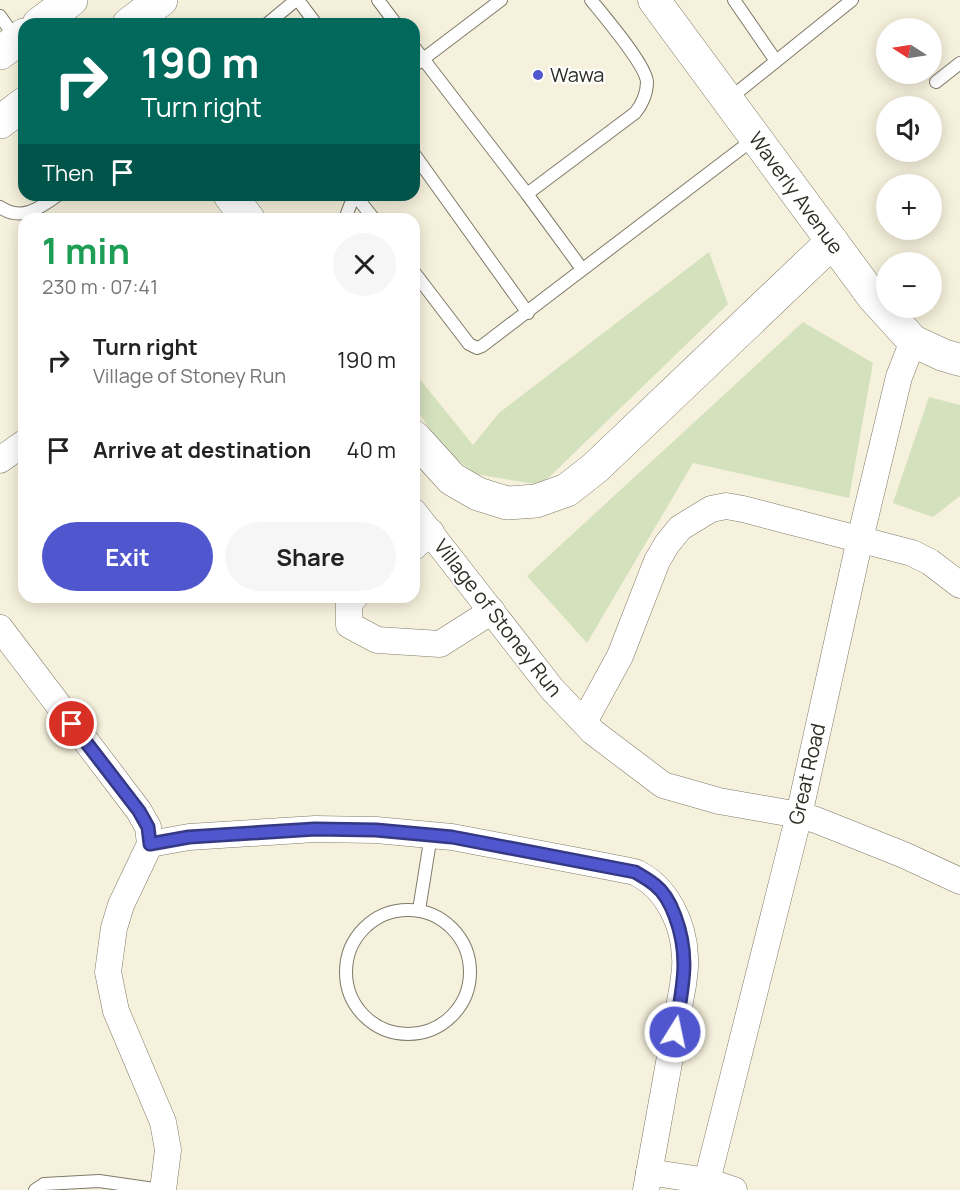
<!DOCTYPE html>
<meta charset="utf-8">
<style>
body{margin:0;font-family:Manrope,sans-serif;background:#f6f6f6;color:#222;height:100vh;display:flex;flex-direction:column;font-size:22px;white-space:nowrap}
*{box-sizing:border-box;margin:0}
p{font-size:20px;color:#767676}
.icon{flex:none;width:33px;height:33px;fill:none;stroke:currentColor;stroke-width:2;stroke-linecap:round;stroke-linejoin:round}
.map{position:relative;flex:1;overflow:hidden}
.details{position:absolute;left:18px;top:213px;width:402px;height:390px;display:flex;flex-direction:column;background:#fff;border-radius:18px;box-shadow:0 3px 15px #0003}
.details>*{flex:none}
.hud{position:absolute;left:18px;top:18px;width:402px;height:183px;border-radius:18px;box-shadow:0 3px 15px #0003;background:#00695c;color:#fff;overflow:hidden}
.needle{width:39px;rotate:282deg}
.tools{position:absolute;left:876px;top:18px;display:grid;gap:12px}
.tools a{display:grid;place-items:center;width:66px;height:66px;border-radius:50%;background:#fff;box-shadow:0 3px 15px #0003;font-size:30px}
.pin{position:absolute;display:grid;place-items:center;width:51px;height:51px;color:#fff;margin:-26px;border:3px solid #fff;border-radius:50%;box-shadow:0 2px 6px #0007}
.me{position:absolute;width:66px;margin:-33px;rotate:10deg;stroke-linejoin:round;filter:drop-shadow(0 0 4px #0008)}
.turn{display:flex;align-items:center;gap:21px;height:126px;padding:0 24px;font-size:27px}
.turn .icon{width:78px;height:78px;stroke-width:2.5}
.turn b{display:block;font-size:42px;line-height:51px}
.then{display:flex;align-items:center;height:57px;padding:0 24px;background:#0003;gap:12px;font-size:22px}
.round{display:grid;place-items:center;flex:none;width:63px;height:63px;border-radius:32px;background:#f6f6f6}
.head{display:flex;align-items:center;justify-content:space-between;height:102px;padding:0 24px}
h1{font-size:36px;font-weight:700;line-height:45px;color:#1e9e55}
.action{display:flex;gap:12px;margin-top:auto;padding:12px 24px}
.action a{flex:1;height:69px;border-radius:36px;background:#5056cd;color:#fff;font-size:24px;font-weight:700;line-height:69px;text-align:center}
.action a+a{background:#f6f6f6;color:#222}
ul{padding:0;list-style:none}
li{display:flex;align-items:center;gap:18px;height:90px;padding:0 24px}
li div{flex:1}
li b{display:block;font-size:22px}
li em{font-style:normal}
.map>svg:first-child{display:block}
</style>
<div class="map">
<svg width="960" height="1190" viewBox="0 0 960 1190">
<rect width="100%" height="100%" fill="#f6f1dc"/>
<g fill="#d4e1bd">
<path d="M709 252 728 304 541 485 475 474 444 449 414 406V372L473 445 499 413Z"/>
<path d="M803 322 873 363 849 498 693 463 587 643 527 576Z"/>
<path d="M929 397 960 405V496L933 517 893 503Z"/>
</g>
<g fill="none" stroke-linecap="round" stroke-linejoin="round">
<defs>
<g id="service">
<path d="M298 0 316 24"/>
<path d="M378 0 396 24"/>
<path d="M734 0 776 61"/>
<path d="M0 16 17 40"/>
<path d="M267 24 296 0"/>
<path d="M414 47 527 194 635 113C642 105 647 93 647 82 646 65 604 16 591 0"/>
<path d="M414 66 501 0"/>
<path d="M936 82 960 63"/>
<path d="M729 99 852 0"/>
<path d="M414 154 528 313"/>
<path d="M527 194 582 269"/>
<path d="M355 195 374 219"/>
<path d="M0 207C21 222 40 208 58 195"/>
<path d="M345 219 354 195"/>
<path d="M414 272 469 344 477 348 482 346 755 138"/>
<circle cx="408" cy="972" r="62"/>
<path d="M419 910 431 835"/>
<path d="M35 1190 44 1184 99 1181 161 1190"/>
</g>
<g id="minor">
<path d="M0 460 24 443"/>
<path d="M414 512 552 689 593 732 663 785 719 801 799 815 816 820 904 855 960 881"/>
<path d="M414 547 431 532"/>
<path d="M355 597 349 602V625L377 640 440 644 492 611"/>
<path d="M0 628 139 811 148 827 150 844 121 905 114 928 108 972 116 1011 163 1122 168 1150 163 1190"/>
<path d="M584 722 620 656 657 561 667 544 680 528 711 509 726 506 743 509 912 553 930 562 960 585"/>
<path d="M150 844 189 837 315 829 376 830 452 837 610 867C618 869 629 870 637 873 667 888 684 924 685 957 686 966 684 976 683 985L646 1190"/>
<path d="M649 1172 707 1181 734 1190"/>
<path d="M707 1181 799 815 860 539 899 377 913 341"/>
</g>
<path id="tertiary" d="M654 0 873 297 913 341 943 355 960 360"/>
<g id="trunk">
<path d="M39 24 71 0"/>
<path d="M129 24 161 0"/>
<path d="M0 53 24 35"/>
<path d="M0 122 24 104"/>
<path d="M230 195 248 219"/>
<path d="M414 437 452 479 478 494 507 503 536 501 567 490 595 468 832 242"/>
</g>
</defs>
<use href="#service" stroke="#7f7a68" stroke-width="14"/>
<use href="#minor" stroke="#7f7a68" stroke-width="27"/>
<use href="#tertiary" stroke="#7f7a68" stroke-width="33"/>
<use href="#trunk" stroke="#7f7a68" stroke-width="34"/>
<use href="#service" stroke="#fff" stroke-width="12"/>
<use href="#minor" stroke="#fff" stroke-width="26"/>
<use href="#tertiary" stroke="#fff" stroke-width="32"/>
<use href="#trunk" stroke="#fff" stroke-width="33"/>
</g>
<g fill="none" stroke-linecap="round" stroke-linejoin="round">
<defs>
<path id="route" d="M72 724 139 811 148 827 150 844 189 837 315 829 376 830 452 837 635 872C642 876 649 880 655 885 664 892 671 905 675 916 691 958 682 989 675 1032"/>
</defs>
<use href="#route" stroke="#343885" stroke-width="15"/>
<use href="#route" stroke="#5056cd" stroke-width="10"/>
</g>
<circle fill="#5056cd" stroke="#fff" stroke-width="2" cx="538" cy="75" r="6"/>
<g text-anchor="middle" stroke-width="4.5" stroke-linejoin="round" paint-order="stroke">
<g font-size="20" fill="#2f2d25" stroke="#fff" text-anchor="start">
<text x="550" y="82">Wawa</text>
</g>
<g font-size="20" fill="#2f2d25" stroke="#fff">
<text transform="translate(796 193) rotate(54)" y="7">Waverly Avenue</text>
<text transform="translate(498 618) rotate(52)" y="7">Village of Stoney Run</text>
<text transform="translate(807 774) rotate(-77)" y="7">Great Road</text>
</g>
</g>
</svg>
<div class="tools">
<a><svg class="needle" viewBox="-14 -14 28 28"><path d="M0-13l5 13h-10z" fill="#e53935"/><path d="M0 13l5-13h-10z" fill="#767676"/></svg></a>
<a><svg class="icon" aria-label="sound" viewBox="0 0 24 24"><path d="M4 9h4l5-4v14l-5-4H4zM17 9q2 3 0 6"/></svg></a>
<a>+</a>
<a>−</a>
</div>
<div class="pin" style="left:72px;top:724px;background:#d93025"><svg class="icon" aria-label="arrive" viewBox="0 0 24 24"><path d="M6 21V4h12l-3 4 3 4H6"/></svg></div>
<svg class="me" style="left:675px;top:1032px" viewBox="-20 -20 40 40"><circle r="17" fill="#5056cd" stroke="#fff" stroke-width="3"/><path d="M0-11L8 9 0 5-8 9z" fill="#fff"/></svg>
<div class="hud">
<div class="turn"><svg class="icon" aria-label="right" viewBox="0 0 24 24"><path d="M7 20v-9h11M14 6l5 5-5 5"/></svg><div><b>190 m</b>Turn right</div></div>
<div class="then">Then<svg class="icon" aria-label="arrive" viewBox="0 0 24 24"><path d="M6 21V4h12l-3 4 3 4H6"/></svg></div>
</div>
<section class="details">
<div class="head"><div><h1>1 min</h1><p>230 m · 07:41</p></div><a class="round"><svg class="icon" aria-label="close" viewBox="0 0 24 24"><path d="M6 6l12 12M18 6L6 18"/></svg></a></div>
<ul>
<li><svg class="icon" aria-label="right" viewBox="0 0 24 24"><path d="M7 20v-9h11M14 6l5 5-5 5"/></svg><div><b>Turn right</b><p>Village of Stoney Run</p></div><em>190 m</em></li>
<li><svg class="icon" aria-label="arrive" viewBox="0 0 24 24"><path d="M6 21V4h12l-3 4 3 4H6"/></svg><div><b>Arrive at destination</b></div><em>40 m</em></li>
</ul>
<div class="action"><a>Exit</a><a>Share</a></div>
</section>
</div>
